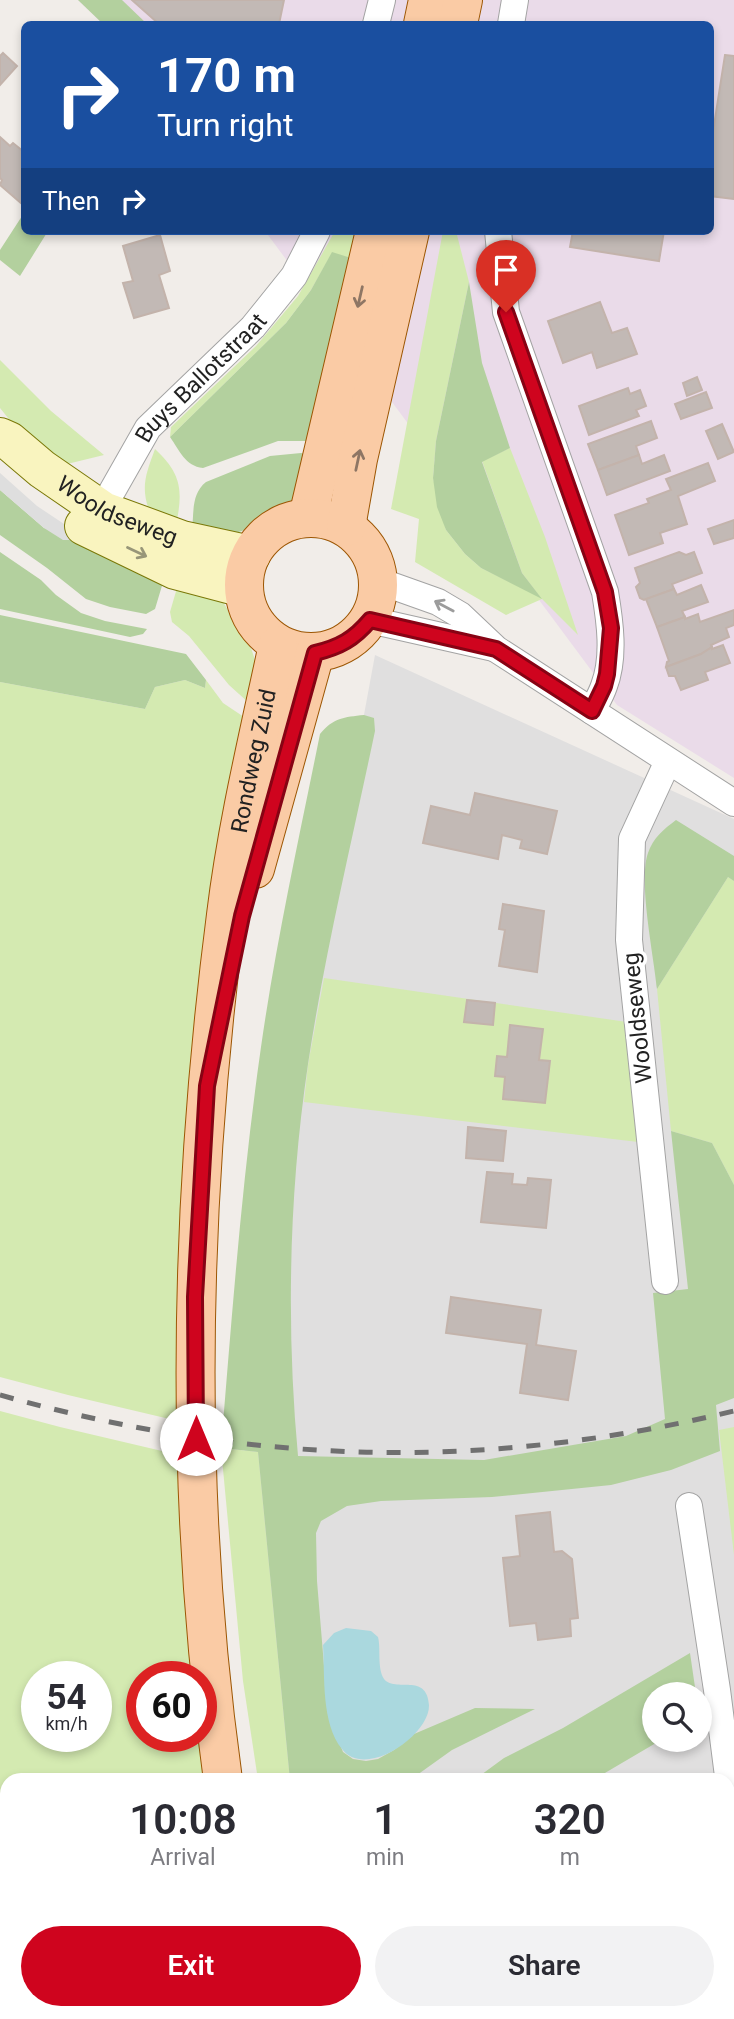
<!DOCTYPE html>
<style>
body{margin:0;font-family:Roboto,sans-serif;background:#f2f2f3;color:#2b2b33;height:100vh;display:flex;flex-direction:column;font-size:26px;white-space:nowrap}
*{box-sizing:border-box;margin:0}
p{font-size:23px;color:#7c7c81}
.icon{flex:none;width:38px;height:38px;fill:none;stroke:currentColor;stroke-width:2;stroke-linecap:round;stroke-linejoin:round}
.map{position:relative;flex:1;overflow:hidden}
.sheet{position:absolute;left:0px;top:1773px;width:735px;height:247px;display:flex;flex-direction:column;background:#fff;border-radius:21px 21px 0 0;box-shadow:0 4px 10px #0003}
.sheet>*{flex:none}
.hud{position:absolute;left:21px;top:21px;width:693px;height:214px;border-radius:10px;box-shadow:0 4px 10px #0003;background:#1a4fa0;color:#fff;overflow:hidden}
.controls{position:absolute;left:642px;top:1682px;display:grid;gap:14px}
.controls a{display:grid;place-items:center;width:70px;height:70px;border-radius:50%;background:#fff;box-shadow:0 4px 10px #0003;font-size:35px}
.speed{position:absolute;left:21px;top:1661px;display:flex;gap:14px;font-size:35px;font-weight:700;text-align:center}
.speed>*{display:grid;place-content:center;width:91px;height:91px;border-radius:50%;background:#fff;box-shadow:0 4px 10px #0003;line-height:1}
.speed small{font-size:18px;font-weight:400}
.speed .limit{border:10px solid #d22;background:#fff;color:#111}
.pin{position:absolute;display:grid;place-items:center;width:60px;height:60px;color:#fff;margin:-72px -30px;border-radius:50% 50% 50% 0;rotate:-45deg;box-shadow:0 0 7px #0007}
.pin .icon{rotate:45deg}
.me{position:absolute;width:77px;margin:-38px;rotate:0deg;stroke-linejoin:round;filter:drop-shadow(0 0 5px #0008)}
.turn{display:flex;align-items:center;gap:24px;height:147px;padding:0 21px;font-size:32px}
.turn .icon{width:91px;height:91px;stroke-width:2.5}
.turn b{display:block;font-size:49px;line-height:60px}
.then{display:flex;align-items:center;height:66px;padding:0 21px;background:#0003;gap:14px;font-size:26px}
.eta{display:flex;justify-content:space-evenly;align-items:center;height:119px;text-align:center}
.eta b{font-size:42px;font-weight:600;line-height:49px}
.cta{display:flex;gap:14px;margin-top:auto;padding:14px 21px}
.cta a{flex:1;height:80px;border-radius:42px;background:#cf041e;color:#fff;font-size:28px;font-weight:600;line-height:80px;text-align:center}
.cta a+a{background:#f2f2f3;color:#2b2b33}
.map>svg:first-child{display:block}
</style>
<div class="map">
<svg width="734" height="2019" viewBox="0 0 734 2019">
<rect width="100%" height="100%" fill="#f1ede9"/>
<path fill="#e0dfdf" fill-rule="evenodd" d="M375 655 734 819V2019H317V2013L728 2012V1780H287L238 1399ZM654 1694H700V1740H654Z"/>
<path fill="#eadbe9" d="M78 0H734V778L617 705 265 231H710V24H103Z"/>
<g fill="#d4eab1" fill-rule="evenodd">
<path d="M335 231H365L316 443 332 253 311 290 286 323 170 437 171 427 256 346 298 296Z"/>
<path d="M443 231H456L469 282 436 441 433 478 446 530 465 554 481 568 540 597 522 573 482 461 510 448 545 537 578 635 542 599 506 615 415 562 419 519 391 509Z"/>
<path d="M0 360 51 411 104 455 63 465 21 434 0 408Z"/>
<path d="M155 449C182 474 183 491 176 525L150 513C140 487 146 474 155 449Z"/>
<path d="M179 581 221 599 250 645 256 663 249 703 229 685 189 636 172 622 170 612Z"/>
<path d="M185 680 205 688 206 680 223 703 250 721 178 1421 68 1395 0 1377V682L145 709 155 687Z"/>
<path d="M728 877 734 881V1185L712 1143 671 1131 657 989Z"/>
<path d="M324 978 627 1022 638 1142 304 1102 308 1065Z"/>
<path d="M0 1411 60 1427 179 1455 192 1676H142V1736H199L205 1780H7V2012L88 2013 79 2019H0ZM37 1676H96V1736H37Z"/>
<path d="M734 1427V1555L719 1430Z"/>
<path d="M221 1448 258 1452 290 1780H258L243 1681Z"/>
</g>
<g fill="#b3d09e">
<path d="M78 0H122L147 24H103Z"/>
<path d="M24 213V231H48L20 276 0 260V250Z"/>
<path d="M332 252 351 258 307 441H278L203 468C185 466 180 451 170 437L286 323 311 290Z"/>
<path d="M469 282 482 363 510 448 482 462 522 573 542 599 481 568 465 554 446 530 437 507 433 478 436 441Z"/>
<path d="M301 453 314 456 301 491 290 504 242 531 228 535 192 531C194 513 191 494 206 482L270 456Z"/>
<path d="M0 490 44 528 88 540 164 579 155 609 146 614 110 607 86 599 47 568 0 535Z"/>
<path d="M0 552 41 580 56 595 81 613 105 621 147 629 143 634 130 637 0 609Z"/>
<path d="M0 615 186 654 206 680 205 688 185 680 155 687 145 709 0 682Z"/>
<path d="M364 715 374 718 375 731C352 841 325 952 308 1064 289 1192 286 1326 298 1456L484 1460 626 1436 665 1419 653 1293 688 1289 671 1131 712 1143 734 1185V1398L716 1405 720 1451 671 1470 611 1485 492 1497 381 1501 347 1506 321 1521 316 1533 317 1581 328 1714 343 1752 353 1759 366 1761 378 1759 394 1750 414 1734 475 1708 535 1709 452 1750 410 1780H290L258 1452 221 1448C232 1314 242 1180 261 1047 276 942 299 838 320 734 333 718 344 717 364 715Z"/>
<path d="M676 820 734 856V881L728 877 657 989C654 956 638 881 648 853 653 838 664 829 676 820Z"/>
<path d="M690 1653 696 1694H654V1740H661L593 1780H474L504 1758 563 1728Z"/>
</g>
<path fill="#dedede" d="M0 473 37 506 88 540H63L44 528 0 490Z"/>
<path fill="#aad8de" d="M346 1628 371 1631 378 1637C381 1649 377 1668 384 1679 395 1693 427 1672 429 1705 430 1735 365 1780 342 1749 321 1723 325 1677 323 1645L334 1633Z"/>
<g fill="#c2b9b5" stroke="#c3b3ab" stroke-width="2">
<path d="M132 0H284L279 24H159Z"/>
<path d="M3 53 17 66 0 85V56Z"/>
<path d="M725 55 734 56V199L710 196V151Z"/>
<path d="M0 137 10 146 13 143 24 152V201L22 204 0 185 2 180 0 178Z"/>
<path d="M573 231H664L659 261 570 247Z"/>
<path d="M160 235 170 271 159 275 169 308 134 318 123 283 133 281 123 246Z"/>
<path d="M600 302 612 333 627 328 637 354 597 368 592 352 563 363 548 321Z"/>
<path d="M697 377 702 390 687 396 683 383Z"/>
<path d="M628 388 630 394 640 390 646 406 636 410 639 416 589 435 579 406Z"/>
<path d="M706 392 712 408 681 419 675 404Z"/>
<path d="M651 421 657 438 636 446 639 455 598 470 588 444Z"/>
<path d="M722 424 734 452 718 459 706 431Z"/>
<path d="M639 455 642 464 664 455 670 471 607 495 598 470Z"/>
<path d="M708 463 715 481 678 496 687 524 660 533 663 543 629 555 615 515 649 503 647 499 671 490 666 479Z"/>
<path d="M734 520V538L714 544 708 529Z"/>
<path d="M679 552 686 555 694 552 702 573 672 584 674 589 644 600 640 598 636 587 640 583 635 568Z"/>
<path d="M701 585 708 602 682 611 685 617 657 627 646 599 674 589 677 595Z"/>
<path d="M734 610V625L726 628 729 637 711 645 712 647 701 654 666 667 667 662 669 661 657 627 685 617V619L698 614 700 622Z"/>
<path d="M723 645 730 663 705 672 708 680 681 690 675 676H669L666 667 701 654 712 647V649Z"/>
<path d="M475 793 557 811 547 854 520 848 522 840 502 835 498 859 423 843 431 806 470 815Z"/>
<path d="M503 904 544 911 537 972 499 966 505 930 499 929Z"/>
<path d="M467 1000 495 1003 493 1025 464 1022Z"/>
<path d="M510 1025 543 1029 539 1060 550 1061 545 1103 503 1099 505 1077 495 1076 497 1056 507 1057Z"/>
<path d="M468 1127 506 1131 503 1161 466 1158Z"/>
<path d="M487 1172 513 1174 512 1184 527 1185 528 1178 551 1180 546 1228 481 1222Z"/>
<path d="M451 1297 541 1310 536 1345 576 1351 568 1400 520 1393 527 1344 446 1333Z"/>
<path d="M550 1512 554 1552 562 1551 572 1559 578 1618 570 1619 571 1636 538 1640 536 1623 510 1626 503 1558 520 1556 516 1516Z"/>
<path d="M629 2012H662L663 2019H629Z"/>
</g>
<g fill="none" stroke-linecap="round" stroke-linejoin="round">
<defs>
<g id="street">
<path d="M376 24 382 0"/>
<path d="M511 24 515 0"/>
<path d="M498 231 506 312 605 592C610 622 615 657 604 686 601 695 596 703 592 711"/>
<path id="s1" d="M94 523 148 428 253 327 294 276 317 231"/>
<path d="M379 581 438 602 460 615 496 649 734 803"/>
<path d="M370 620 494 648"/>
<path d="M665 1281 629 940 632 839 668 761"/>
<path d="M689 1506 717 1690 734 1823"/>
</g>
<g id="secondary">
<path id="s2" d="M0 437 9 441 42 469 103 511 182 540 251 555"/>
<path d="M84 526 175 570 243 588"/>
</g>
<g id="primary">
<path d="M423 24 428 0"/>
<path d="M458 24 463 0"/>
<path d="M308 517 375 231"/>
<circle cx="311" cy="585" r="67"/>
<path d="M346 527 358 459 410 231"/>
<path d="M255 869 315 653"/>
<path id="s3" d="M223 1780C183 1493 189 1202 226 915 237 824 259 734 278 645"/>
<path d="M264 2012 265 2019"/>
</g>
</defs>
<use href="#street" stroke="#a3a3a3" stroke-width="28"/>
<use href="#secondary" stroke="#7a7807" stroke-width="40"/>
<use href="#primary" stroke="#9c5603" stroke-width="40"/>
<use href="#street" stroke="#fff" stroke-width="26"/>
<use href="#secondary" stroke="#f9f4bf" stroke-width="38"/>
<use href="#primary" stroke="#facba5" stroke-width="38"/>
<path stroke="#707070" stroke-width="5" stroke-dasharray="14 14" stroke-linecap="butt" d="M0 1395C250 1465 481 1472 734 1411"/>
</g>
<defs><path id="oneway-shaft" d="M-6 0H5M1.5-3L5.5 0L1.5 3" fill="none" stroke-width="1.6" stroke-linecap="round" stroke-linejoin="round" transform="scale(1.75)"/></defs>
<g stroke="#8e7664">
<use href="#oneway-shaft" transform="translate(360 297) rotate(103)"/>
<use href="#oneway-shaft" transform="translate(358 460) rotate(-78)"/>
</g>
<use stroke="#989678" href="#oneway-shaft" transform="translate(137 552) rotate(25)"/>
<use stroke="#9c9c9c" href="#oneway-shaft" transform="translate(444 606) rotate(-152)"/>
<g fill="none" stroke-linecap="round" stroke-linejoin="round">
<defs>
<path id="route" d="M196 1439 195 1297 207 1086 242 916 315 653C340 647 354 639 370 620L496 649 592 711 604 686 607 674 611 628 605 592 506 312"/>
</defs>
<use href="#route" stroke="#870314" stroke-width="18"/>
<use href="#route" stroke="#cf041e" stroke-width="12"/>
</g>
<g text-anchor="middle" stroke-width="7" stroke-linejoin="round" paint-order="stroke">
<g font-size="23" fill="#222" stroke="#fff">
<text dy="8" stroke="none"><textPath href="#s1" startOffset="182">Buys Ballotstraat</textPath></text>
<text dy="8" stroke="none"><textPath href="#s2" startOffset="140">Wooldseweg</textPath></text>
<text dy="8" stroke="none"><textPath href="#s3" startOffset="1024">Rondweg Zuid</textPath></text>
<text transform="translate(637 1018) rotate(-96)" y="8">Wooldseweg</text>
</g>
</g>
</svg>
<div class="controls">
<a><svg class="icon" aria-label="search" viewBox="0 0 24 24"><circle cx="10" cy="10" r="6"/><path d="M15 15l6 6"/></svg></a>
</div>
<div class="speed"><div>54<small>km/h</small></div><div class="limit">60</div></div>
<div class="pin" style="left:506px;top:312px;background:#d93025"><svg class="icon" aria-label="arrive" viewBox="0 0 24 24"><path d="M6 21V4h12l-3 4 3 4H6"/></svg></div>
<svg class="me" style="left:196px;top:1439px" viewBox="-20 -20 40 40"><circle r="19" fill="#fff"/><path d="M0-13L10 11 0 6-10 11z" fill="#cf041e"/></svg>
<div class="hud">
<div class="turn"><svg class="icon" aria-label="right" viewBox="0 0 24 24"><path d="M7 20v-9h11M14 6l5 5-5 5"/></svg><div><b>170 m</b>Turn right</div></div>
<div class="then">Then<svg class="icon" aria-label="right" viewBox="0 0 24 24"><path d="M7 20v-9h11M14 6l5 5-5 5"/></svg></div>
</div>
<section class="sheet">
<div class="eta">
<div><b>10:08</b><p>Arrival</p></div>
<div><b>1</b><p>min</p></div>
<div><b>320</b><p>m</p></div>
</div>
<div class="cta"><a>Exit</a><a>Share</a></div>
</section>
</div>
